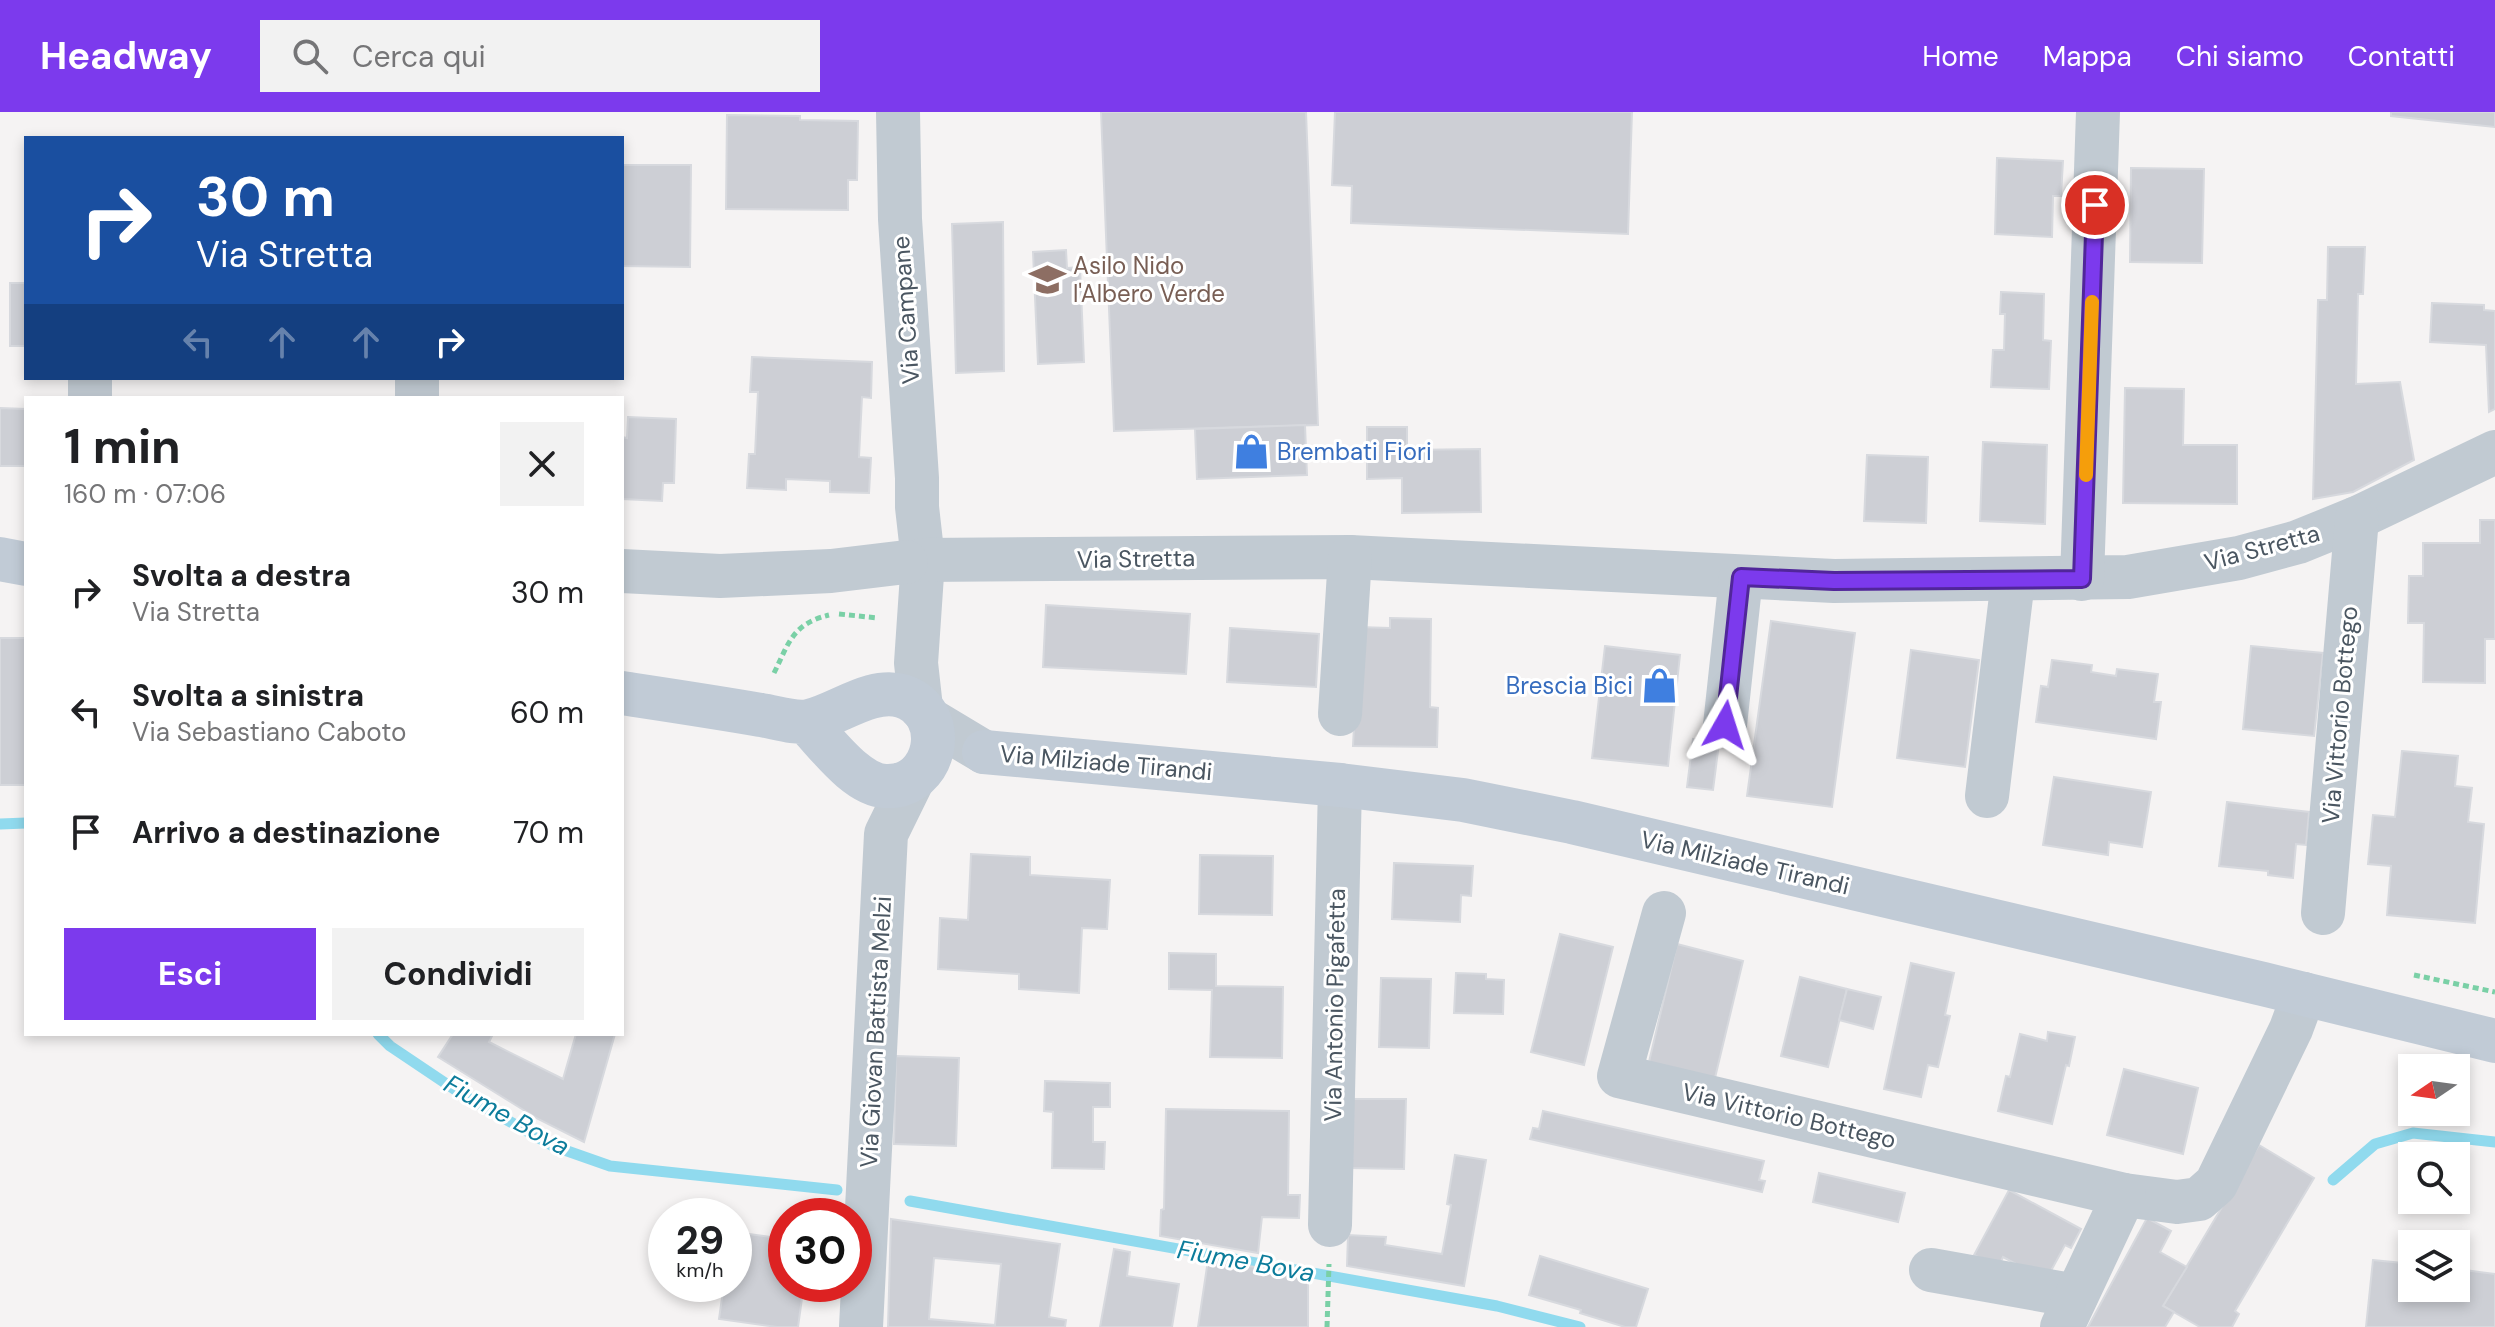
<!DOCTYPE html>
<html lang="it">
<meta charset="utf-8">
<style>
body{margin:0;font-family:"DM Sans",sans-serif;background:#f2f2f2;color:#202124;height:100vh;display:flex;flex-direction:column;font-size:30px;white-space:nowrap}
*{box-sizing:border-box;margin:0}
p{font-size:26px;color:#757577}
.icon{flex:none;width:44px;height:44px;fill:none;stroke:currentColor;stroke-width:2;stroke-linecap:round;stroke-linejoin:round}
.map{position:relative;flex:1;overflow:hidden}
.side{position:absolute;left:24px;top:284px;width:600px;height:640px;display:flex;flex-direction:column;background:#fff;border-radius:0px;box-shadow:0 4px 12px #0003}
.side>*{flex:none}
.top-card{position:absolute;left:24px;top:24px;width:600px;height:244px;border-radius:0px;box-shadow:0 4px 12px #0003;background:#1a4fa0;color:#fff;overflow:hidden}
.needle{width:52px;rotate:257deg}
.fabs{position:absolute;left:2398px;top:942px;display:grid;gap:16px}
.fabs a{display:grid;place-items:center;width:72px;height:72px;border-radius:0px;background:#fff;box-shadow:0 4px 12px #0003;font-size:40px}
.speed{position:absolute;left:648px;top:1086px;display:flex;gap:16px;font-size:40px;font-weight:700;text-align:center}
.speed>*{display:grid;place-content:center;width:104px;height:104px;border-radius:50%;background:#fff;box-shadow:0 4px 12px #0003;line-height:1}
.speed small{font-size:20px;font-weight:400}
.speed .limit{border:12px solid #d22;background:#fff;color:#111}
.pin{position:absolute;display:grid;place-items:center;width:68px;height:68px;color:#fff;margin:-34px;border:4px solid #fff;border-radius:50%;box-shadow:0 2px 8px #0007}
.me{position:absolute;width:88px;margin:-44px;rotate:6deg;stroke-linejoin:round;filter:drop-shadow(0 0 6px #0008)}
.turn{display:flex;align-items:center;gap:28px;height:168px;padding:0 40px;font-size:36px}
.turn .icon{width:104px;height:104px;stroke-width:2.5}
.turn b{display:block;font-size:56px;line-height:68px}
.lanes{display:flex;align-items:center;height:76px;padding:0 40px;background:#0003;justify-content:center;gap:40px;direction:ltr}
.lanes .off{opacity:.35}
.round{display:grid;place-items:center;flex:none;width:84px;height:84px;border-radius:0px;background:#f2f2f2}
.head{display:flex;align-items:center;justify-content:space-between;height:136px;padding:0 40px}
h1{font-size:48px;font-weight:700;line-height:60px}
.button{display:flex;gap:16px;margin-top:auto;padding:16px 40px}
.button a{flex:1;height:92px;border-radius:0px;background:#7c3aed;color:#fff;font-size:32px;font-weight:700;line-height:92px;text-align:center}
.button a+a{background:#f2f2f2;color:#202124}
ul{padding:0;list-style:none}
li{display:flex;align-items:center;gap:24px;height:120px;padding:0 40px}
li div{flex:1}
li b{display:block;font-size:30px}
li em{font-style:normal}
header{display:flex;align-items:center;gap:48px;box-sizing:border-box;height:112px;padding:0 40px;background:#7c3aed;color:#fff}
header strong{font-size:38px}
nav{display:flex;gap:44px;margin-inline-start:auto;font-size:28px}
.search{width:560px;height:72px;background:#f2f2f2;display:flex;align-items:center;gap:20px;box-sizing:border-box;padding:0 28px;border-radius:0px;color:#757577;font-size:30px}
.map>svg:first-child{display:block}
</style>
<header>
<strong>Headway</strong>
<div class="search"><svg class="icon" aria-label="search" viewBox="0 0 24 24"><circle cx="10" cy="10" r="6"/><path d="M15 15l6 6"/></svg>Cerca qui</div>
<nav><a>Home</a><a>Mappa</a><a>Chi siamo</a><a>Contatti</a></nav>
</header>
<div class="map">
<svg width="2495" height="1215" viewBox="0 0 2495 1215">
<rect width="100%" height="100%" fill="#f5f3f3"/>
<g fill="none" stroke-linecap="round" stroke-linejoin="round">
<g stroke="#90daee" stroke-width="11">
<path d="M0 712 26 711"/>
<path d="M378 922 390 934 463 983 553 1034 610 1054 837 1078"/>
<path d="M2333 1068 2375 1032 2413 1021 2495 1030"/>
<path d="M910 1089 1497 1194 1580 1215"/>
</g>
</g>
<g fill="#cdcfd5" stroke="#d7d9de" stroke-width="2" fill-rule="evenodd">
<path d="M1101 0H1306L1318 313 1114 319Z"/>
<path d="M1335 0H1632L1628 122 1351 111 1352 74 1332 73Z"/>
<path d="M2391 0H2495V15L2391 4Z"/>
<path d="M727 3 800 4V8L858 9 857 68H848V98L726 97Z"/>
<path d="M1997 46 2063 49 2061 84H2053L2052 125 1995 122Z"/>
<path d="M622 53H691L690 155 622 154Z"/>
<path d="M2131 56 2204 57 2202 151 2130 150Z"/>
<path d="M1003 110 1004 259 956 261 952 112Z"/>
<path d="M2328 135H2365L2363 182H2358L2356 272 2400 270 2414 348 2353 380 2313 387 2318 188H2327Z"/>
<path d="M1066 138 1067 156 1080 155 1084 250 1038 252 1033 140Z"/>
<rect x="10" y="171" width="16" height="63"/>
<path d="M2001 180 2044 182 2043 228 2051 229 2049 277 1991 275 1993 238H2004L2005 202H2000Z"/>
<path d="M2432 191 2484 193V198L2495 199V297L2489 300 2486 233 2430 230Z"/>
<path d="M752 245 872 250 871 286 862 285 859 345 871 346 869 381 830 380V369L786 367V378L747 376 749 342H755L758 280H750Z"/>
<path d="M2125 276 2184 277 2183 333H2237V392L2123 391Z"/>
<path d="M0 296 26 297V354H0Z"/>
<path d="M628 305 676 307 674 371H663L662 389 622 387V325L627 326Z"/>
<path d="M1305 313 1307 363 1197 367 1195 317Z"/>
<path d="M1367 315H1407V338L1480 337 1481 400 1402 401V366L1367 367Z"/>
<path d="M1983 330 2047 333 2045 412 1980 409Z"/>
<path d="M1867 343 1928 345 1926 411 1864 409Z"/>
<path d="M2480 408H2495V527H2485V571L2423 570 2424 511H2408L2409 464H2423V431H2480Z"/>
<path d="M1046 493 1190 502 1186 562 1043 555Z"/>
<path d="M1390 506 1431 507 1430 595 1438 596 1437 635 1353 634 1359 515 1390 516Z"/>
<path d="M1771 509 1855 521 1832 695 1747 684Z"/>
<path d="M1230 516 1319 522 1316 575 1227 570Z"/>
<rect x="0" y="526" width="26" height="147"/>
<path d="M1605 534 1680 543 1668 654 1592 646Z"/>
<path d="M2251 534 2323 541 2314 624 2243 617Z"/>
<path d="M1911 538 1979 548 1965 655 1897 646Z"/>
<path d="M2052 548 2092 553 2091 560 2116 564 2117 557 2158 562 2154 590H2161L2156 627 2036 610 2041 574 2048 575Z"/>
<path d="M1693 627 1719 631 1713 678 1687 675Z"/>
<path d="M2402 639 2458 644 2455 674 2472 676 2468 710 2484 712 2475 811 2387 803 2391 754 2368 752 2373 703 2395 705Z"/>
<path d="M2054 665 2151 680 2142 735 2109 730 2108 743 2043 733Z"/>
<path d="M2227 690 2309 700 2306 733 2296 732 2293 766 2268 763V759L2219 754Z"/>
<path d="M971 742 1030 745V763L1110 768 1107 817 1082 816 1079 881 1019 877V862L938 857 940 806 968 808Z"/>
<path d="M1200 743 1273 744 1272 803 1199 802Z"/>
<path d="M1394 751 1473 754 1471 784 1461 783 1460 810 1392 807Z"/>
<path d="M1560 822 1613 835 1584 953 1531 940Z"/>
<path d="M1677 832 1743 849 1714 970 1648 954Z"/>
<path d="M1169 841 1216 842V874L1283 875 1282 946 1210 945 1212 878 1169 877Z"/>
<path d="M1911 851 1954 861 1945 903 1950 904 1938 955 1928 953 1921 985 1884 977Z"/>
<path d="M1456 861 1486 862V867L1504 868 1503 902 1454 901Z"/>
<path d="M1800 865 1847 877 1828 955 1781 944Z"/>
<path d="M1381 866 1431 867 1429 936 1379 935Z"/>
<path d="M1847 877 1881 885 1873 917 1839 908Z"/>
<path d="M2048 920 2075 925 2069 954 2066 953 2052 1012 1998 999 2006 964 2010 965 2020 922 2047 929Z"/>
<path d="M453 922H493L489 930 563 967 576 922H615L584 1030 538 1007 438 945Z"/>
<path d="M896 944 959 946 956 1034 894 1032Z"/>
<path d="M2124 957 2198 976 2183 1042 2107 1023Z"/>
<path d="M1045 969 1110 971V995H1093V1030H1105L1104 1057 1052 1056 1053 1000 1044 999Z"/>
<path d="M1350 987H1406L1404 1057 1349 1056Z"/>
<path d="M1166 997 1289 999 1288 1083H1300L1299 1106 1262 1105 1258 1141 1160 1124 1161 1098 1164 1097Z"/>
<path d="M1543 999 1764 1049 1759 1068 1765 1069 1762 1080 1530 1027 1533 1016 1539 1017Z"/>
<path d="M2259 1033 2314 1066 2235 1199 2239 1202 2232 1215H2200L2163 1194Z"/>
<path d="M1455 1043 1486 1048 1464 1174 1347 1154 1348 1123 1386 1125 1385 1133 1442 1142 1451 1093 1447 1092Z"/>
<path d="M1819 1061 1905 1081 1898 1110 1813 1090Z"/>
<path d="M2009 1078 2081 1117 2071 1136 2065 1133 2046 1168 2003 1145 1998 1156 1974 1143Z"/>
<path d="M2147 1106 2171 1119 2160 1140 2187 1155 2163 1194 2174 1200 2165 1215H2088Z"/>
<path d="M891 1107 1060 1132 1049 1205 1066 1208 1065 1215H888ZM934 1146 1001 1152 995 1213 929 1207Z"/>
<path d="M734 1120 786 1127V1172H804L798 1215H777L719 1207 723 1179 672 1172H734Z"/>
<path d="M1114 1137 1130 1140 1127 1164 1179 1172 1172 1215H1100Z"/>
<path d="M1540 1144 1648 1177 1636 1215H1625L1580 1201 1581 1198 1529 1183Z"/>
<path d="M1208 1148 1308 1163V1215H1198Z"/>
<path d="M2373 1148 2412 1152V1176H2456V1157L2495 1162V1215H2366Z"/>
</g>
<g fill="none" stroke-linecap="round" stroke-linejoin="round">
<g stroke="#7ad0a6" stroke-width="5" stroke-dasharray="6 4" stroke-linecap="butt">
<path d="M839 502 878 506"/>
<path d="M774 561C789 531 792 512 829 503"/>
<path d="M2414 863 2495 880"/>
<path d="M1327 1215 1329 1152"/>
</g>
<g stroke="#c1cad2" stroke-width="44">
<path d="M898 0 900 107 917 366V395L923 448 916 551 921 596"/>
<path d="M90 286V266"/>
<path d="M417 286V266"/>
<path d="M923 448 1350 445 1834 469 2128 465 2239 446 2298 430 2357 406 2495 340"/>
<path d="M622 459 720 464 831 459 906 450"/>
<path d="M2082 467 2098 0"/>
<path d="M1340 602 1350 445"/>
<path d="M929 607 984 640"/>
<path d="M1725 613 1741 465"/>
<path d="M1987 684 2013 468"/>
<path d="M1664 801 1619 964 2124 1083 2177 1090 2199 1087 2216 1072 2291 917 2304 882"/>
<path d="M2323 801 2357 406"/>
<path d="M1330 1113 1340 673"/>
<path d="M1931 1158 2076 1184"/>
<path d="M861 1215 886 722 913 667"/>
<path d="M2062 1215 2124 1083"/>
</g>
<g stroke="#c1cbd6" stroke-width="44">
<path d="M0 447 26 452"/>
<path d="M622 581C668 588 715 595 761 603 775 605 795 612 809 609 839 602 871 575 902 584 952 600 938 677 885 674 856 673 826 630 806 610"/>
<path d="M984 640 1340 673 1463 688 1572 710 2263 872 2495 929"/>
</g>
</g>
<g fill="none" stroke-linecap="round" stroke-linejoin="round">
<defs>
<path id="route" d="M1725 613 1741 465 1834 469 2082 467 2095 93"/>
</defs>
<use href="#route" stroke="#51269a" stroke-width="20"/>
<use href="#route" stroke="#7c3aed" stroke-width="14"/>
<path stroke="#f59e0b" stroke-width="14" d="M2086 363 2092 190"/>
</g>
<defs>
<symbol id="school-bare" viewBox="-9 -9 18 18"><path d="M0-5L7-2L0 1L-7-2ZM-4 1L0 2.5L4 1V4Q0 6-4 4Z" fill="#8d6e63" stroke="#fff" stroke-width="2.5" paint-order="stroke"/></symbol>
<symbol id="shop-bare" viewBox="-9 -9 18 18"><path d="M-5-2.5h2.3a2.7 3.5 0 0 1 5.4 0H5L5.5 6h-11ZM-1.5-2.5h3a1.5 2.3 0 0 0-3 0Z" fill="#3f7fe0" stroke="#fff" stroke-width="2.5" paint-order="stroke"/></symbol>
</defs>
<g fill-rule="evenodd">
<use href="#school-bare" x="1022" y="142" width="51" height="51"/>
<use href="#shop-bare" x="1226" y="314" width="51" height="51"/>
<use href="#shop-bare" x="1634" y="548" width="51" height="51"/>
</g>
<g text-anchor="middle" stroke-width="6" stroke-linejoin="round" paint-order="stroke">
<g font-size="24" fill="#785e54" stroke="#fff" text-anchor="start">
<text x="1073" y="162">Asilo Nido<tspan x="1073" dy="28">l'Albero Verde</tspan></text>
</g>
<g font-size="24" fill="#4a5661" stroke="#fff">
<text transform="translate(906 198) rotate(-94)" y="8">Via Campane</text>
<text transform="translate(2262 436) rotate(-15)" y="8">Via Stretta</text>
<text transform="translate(1136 447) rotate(-1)" y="8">Via Stretta</text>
<text transform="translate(2340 603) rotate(-85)" y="8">Via Vittorio Bottego</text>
<text transform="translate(1106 651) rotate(5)" y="8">Via Milziade Tirandi</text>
<text transform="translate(1745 751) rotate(13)" y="8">Via Milziade Tirandi</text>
<text transform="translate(1335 893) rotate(-89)" y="8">Via Antonio Pigafetta</text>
<text transform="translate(876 920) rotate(-87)" y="8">Via Giovan Battista Melzi</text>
<text transform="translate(1789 1004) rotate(13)" y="8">Via Vittorio Bottego</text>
</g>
<g font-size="24" fill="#366cbe" stroke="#fff" text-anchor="start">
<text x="1277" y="348">Brembati Fiori</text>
<text x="1633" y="582" text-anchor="end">Brescia Bici</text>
</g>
<g font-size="26" font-style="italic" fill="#0c7c9b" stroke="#fff">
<text transform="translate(507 1003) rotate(29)" y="9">Fiume Bova</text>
<text transform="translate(1246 1149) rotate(10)" y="9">Fiume Bova</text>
</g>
</g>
</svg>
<div class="fabs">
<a><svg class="needle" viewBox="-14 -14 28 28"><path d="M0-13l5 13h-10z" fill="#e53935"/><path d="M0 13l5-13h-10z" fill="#757577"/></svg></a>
<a><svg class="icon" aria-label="search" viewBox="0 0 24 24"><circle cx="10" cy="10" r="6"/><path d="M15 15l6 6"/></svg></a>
<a><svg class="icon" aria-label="layers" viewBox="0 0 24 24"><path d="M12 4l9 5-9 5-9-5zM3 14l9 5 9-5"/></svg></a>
</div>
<div class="speed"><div>29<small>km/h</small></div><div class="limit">30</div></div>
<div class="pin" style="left:2095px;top:93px;background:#d93025"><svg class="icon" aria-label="arrive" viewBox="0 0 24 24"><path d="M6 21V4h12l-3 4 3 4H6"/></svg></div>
<svg class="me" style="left:1725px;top:613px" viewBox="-20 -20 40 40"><path d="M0-17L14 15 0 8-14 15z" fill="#7c3aed" stroke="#fff" stroke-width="4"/></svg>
<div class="top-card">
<div class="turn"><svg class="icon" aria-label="right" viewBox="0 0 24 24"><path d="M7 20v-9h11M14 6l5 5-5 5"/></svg><div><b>30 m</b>Via Stretta</div></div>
<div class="lanes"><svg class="icon off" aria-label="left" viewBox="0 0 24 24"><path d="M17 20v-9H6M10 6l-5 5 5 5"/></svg><svg class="icon off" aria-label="ahead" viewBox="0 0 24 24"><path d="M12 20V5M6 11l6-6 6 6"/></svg><svg class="icon off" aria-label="ahead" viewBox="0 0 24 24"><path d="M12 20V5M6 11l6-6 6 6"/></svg><svg class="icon" aria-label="right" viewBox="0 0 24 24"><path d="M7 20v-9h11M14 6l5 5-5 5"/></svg></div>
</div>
<section class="side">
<div class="head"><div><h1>1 min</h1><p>160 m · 07:06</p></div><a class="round"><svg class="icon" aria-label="close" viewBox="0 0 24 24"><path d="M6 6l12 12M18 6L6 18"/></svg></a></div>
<ul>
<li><svg class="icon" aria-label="right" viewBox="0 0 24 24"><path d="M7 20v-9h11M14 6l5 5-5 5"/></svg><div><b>Svolta a destra</b><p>Via Stretta</p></div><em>30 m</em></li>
<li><svg class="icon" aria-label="left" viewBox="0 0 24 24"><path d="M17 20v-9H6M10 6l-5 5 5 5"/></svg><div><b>Svolta a sinistra</b><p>Via Sebastiano Caboto</p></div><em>60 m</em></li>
<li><svg class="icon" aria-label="arrive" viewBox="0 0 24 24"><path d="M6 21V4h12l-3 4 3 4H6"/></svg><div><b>Arrivo a destinazione</b></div><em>70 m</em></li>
</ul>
<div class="button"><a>Esci</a><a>Condividi</a></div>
</section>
</div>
